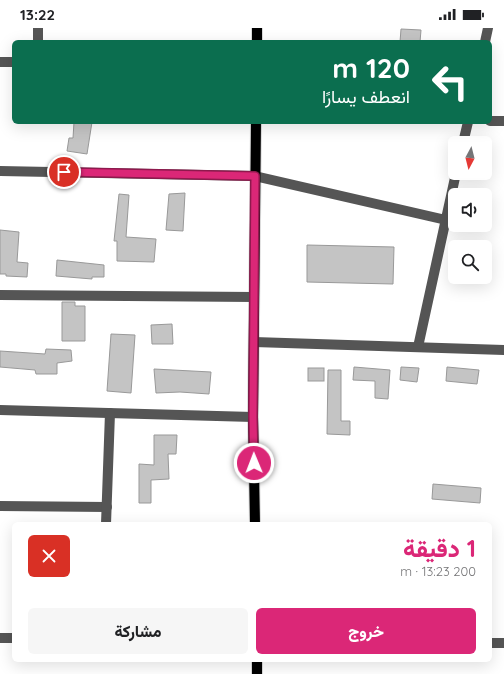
<!DOCTYPE html>
<html lang="ar">
<meta charset="utf-8">
<style>
body{margin:0;font-family:Quicksand,Vazirmatn,sans-serif;background:#f6f6f6;color:#202124;direction:rtl;height:100vh;display:flex;flex-direction:column;font-size:15px;white-space:nowrap}
*{box-sizing:border-box;margin:0}
p{font-size:13px;color:#757577}
.icon{flex:none;width:22px;height:22px;fill:none;stroke:currentColor;stroke-width:2;stroke-linecap:round;stroke-linejoin:round}
.map{position:relative;flex:1;overflow:hidden;direction:ltr}
.drawer{position:absolute;left:12px;top:494px;width:480px;height:140px;display:flex;flex-direction:column;background:#fff;border-radius:6px;box-shadow:0 4px 16px #0002;direction:rtl}
.drawer>*{flex:none}
.guide{position:absolute;left:12px;top:12px;width:480px;height:84px;border-radius:6px;box-shadow:0 4px 16px #0002;direction:rtl;background:#0b6e4f;color:#fff;overflow:hidden}
.needle{width:26px;rotate:187deg}
.controls{position:absolute;left:448px;top:108px;display:grid;gap:8px}
.controls a{display:grid;place-items:center;width:44px;height:44px;border-radius:6px;background:#fff;box-shadow:0 4px 16px #0002;font-size:20px}
.pin{position:absolute;display:grid;place-items:center;width:34px;height:34px;color:#fff;margin:-17px;border:2px solid #fff;border-radius:50%;box-shadow:0 1px 4px #0007}
.me{position:absolute;width:44px;margin:-22px;rotate:359deg;stroke-linejoin:round;filter:drop-shadow(0 0 3px #0008)}
.turn{display:flex;align-items:center;gap:14px;height:84px;padding:0 16px;font-size:18px}
.turn .icon{width:52px;height:52px;stroke-width:2.5}
.turn b{display:block;font-size:28px;line-height:34px}
.round{display:grid;place-items:center;flex:none;width:42px;height:42px;border-radius:6px;background:#f6f6f6}
.overview{display:flex;align-items:center;justify-content:space-between;height:68px;padding:0 16px}
h1{font-size:24px;font-weight:800;line-height:30px;color:#db2777}
.button{display:flex;gap:8px;margin-top:auto;padding:8px 16px}
.button a{flex:1;height:46px;border-radius:6px;background:#db2777;color:#fff;font-size:16px;font-weight:800;line-height:46px;text-align:center}
.button a+a{background:#f6f6f6;color:#202124}
.status{display:flex;justify-content:space-between;align-items:center;height:28px;padding:0 20px;background:#fff;direction:ltr}
.status svg{height:11px;fill:currentColor}
.map>svg:first-child{display:block}
</style>
<div class="status"><b>13:22</b><svg viewBox="0 0 49 12"><path d="M0 12V9h3v3zM5 12V6h3v6zM10 12V3h3v9zM15 12V0h3v12zM26 1h20v11H26zM47 4h2v5h-2z"/></svg></div>
<div class="map">
<svg width="504" height="646" viewBox="0 0 504 646">
<rect width="100%" height="100%" fill="#fff"/>
<g fill="#c4c4c4" stroke="#999">
<path d="M401 1 421 2 420 14H400Z"/>
<path d="M74 94H92L87 126 67 123 69 110H73Z"/>
<path d="M185 165 183 203 166 202 169 166Z"/>
<path d="M119 166 129 167 126 209 156 211 154 234 117 233V213H114Z"/>
<path d="M0 202 19 204 17 234 28 235 27 249 6 248V246H0Z"/>
<path d="M307 217 394 219 393 256 307 254Z"/>
<path d="M57 232 104 237V249H92V251L56 248Z"/>
<path d="M62 274H75V278H85V313H62Z"/>
<path d="M172 296 173 316H152L151 297Z"/>
<path d="M111 306 135 307 131 365 107 363Z"/>
<path d="M46 321 71 322 72 333 57 335V346H36L35 342 0 339V323L45 326Z"/>
<path d="M354 339 390 342 388 371 375 370V353L353 352Z"/>
<path d="M401 339 419 340 417 354 400 352Z"/>
<path d="M447 339 479 342 477 356 446 353Z"/>
<rect x="308" y="340" width="16" height="13"/>
<path d="M154 341 211 344 209 366 180 364 156 365Z"/>
<path d="M328 342H341V393H350V407L327 406Z"/>
<path d="M154 407H177L176 426H168L169 451 151 452V475H139V436L154 437Z"/>
<path d="M433 456 481 460 480 475 432 471Z"/>
</g>
<g fill="none" stroke-linecap="round" stroke-linejoin="round">
<defs>
<g id="major">
<path d="M257 14V0"/>
<path d="M255 496 253 389 256 94"/>
<path d="M257 632V646"/>
</g>
</defs>
<use href="#major" stroke="#dbdbdb" stroke-width="12"/>
<g stroke="#555" stroke-width="10">
<path d="M38 14V0"/>
<path d="M485 14 488 0"/>
<path d="M0 34H14"/>
<path d="M490 93H504"/>
<path d="M463 115 468 94"/>
<path d="M0 143 255 148 446 192"/>
<path d="M0 267 254 269"/>
<path d="M254 314 504 322"/>
<path d="M418 319 456 145"/>
<path d="M0 382 253 389"/>
<path d="M0 478 107 479"/>
<path d="M106 496 110 385"/>
<path d="M0 610H14"/>
<path d="M490 615H504"/>
</g>
<use href="#major" stroke="#000" stroke-width="10"/>
</g>
<g fill="none" stroke-linecap="round" stroke-linejoin="round">
<defs>
<path id="route" d="M64 144 255 148 253 389 254 435"/>
</defs>
<use href="#route" stroke="#8e194d" stroke-width="10"/>
<use href="#route" stroke="#db2777" stroke-width="7"/>
</g>
</svg>
<div class="controls">
<a><svg class="needle" viewBox="-14 -14 28 28"><path d="M0-13l5 13h-10z" fill="#e53935"/><path d="M0 13l5-13h-10z" fill="#757577"/></svg></a>
<a><svg class="icon" aria-label="sound" viewBox="0 0 24 24"><path d="M4 9h4l5-4v14l-5-4H4zM17 9q2 3 0 6"/></svg></a>
<a><svg class="icon" aria-label="search" viewBox="0 0 24 24"><circle cx="10" cy="10" r="6"/><path d="M15 15l6 6"/></svg></a>
</div>
<div class="pin" style="left:64px;top:144px;background:#d93025"><svg class="icon" aria-label="arrive" viewBox="0 0 24 24"><path d="M6 21V4h12l-3 4 3 4H6"/></svg></div>
<svg class="me" style="left:254px;top:435px" viewBox="-20 -20 40 40"><circle r="17" fill="#db2777" stroke="#fff" stroke-width="3"/><path d="M0-11L8 9 0 5-8 9z" fill="#fff"/></svg>
<div class="guide">
<div class="turn"><svg class="icon" aria-label="left" viewBox="0 0 24 24"><path d="M17 20v-9H6M10 6l-5 5 5 5"/></svg><div><b>120 m</b>انعطف يسارًا</div></div>
</div>
<section class="drawer">
<div class="overview"><div><h1>1 دقيقة</h1><p>200 m · 13:23</p></div><a class="round" style="background:#d93025;color:#fff"><svg class="icon" aria-label="close" viewBox="0 0 24 24"><path d="M6 6l12 12M18 6L6 18"/></svg></a></div>
<div class="button"><a>خروج</a><a>مشاركة</a></div>
</section>
</div>
